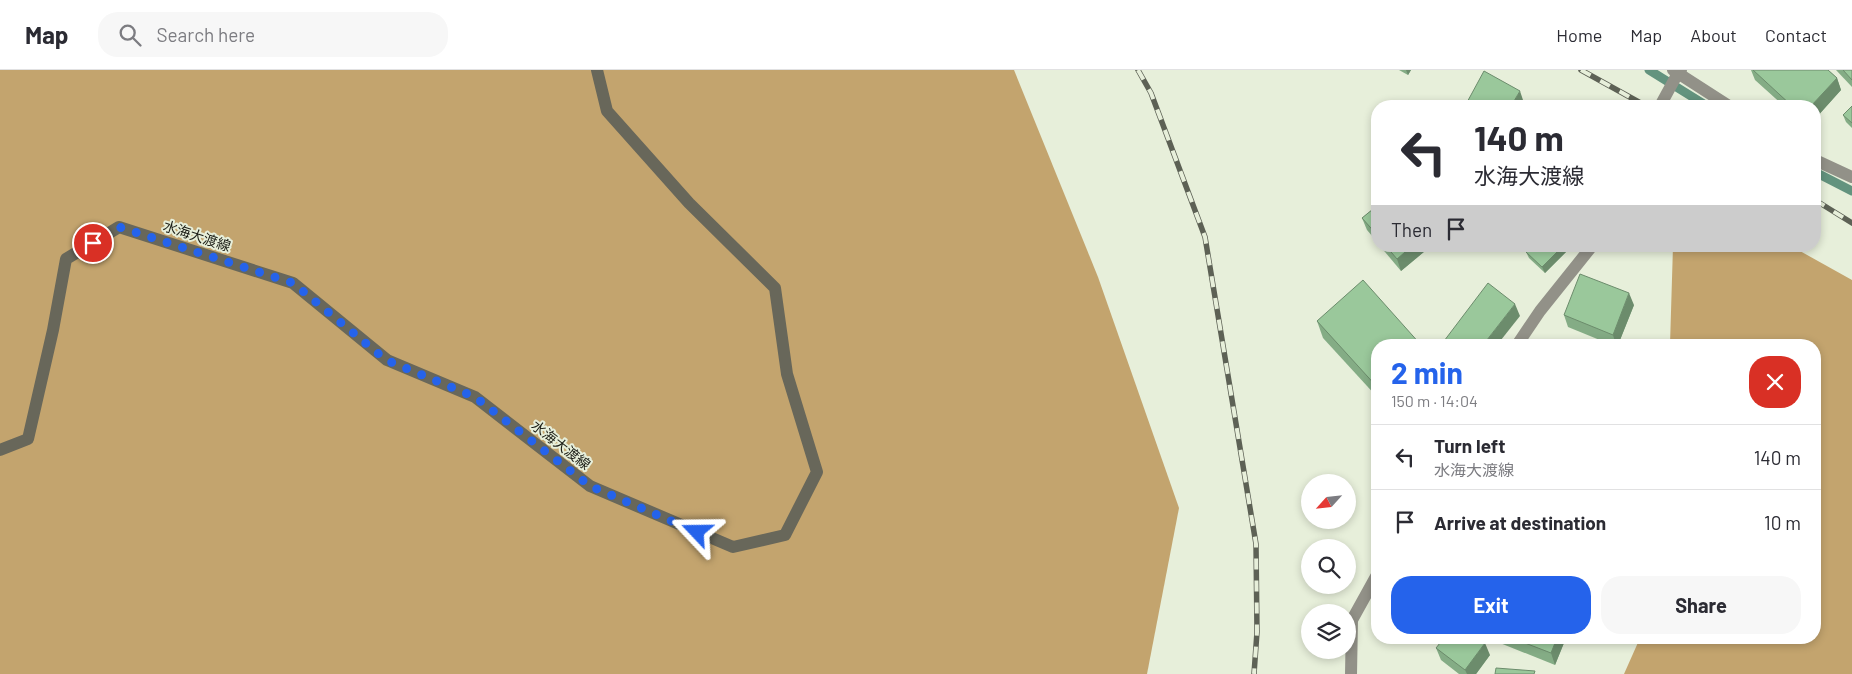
<!DOCTYPE html>
<meta charset="utf-8">
<style>
body{margin:0;font-family:Barlow,"Noto Sans JP",sans-serif;background:#f7f7f7;color:#2b2b33;height:100vh;display:flex;flex-direction:column;font-size:19px;white-space:nowrap}
*{box-sizing:border-box;margin:0}
p{font-size:16px;color:#7c7c81}
.icon{flex:none;width:28px;height:28px;fill:none;stroke:currentColor;stroke-width:2;stroke-linecap:round;stroke-linejoin:round}
.map{position:relative;flex:1;overflow:hidden}
.details{position:absolute;left:1371px;top:269px;width:450px;height:305px;display:flex;flex-direction:column;background:#fff;border-radius:20px;box-shadow:0 2px 8px #0003}
.details>*{flex:none}
.guide{position:absolute;left:1371px;top:30px;width:450px;height:152px;border-radius:20px;box-shadow:0 2px 8px #0003;background:#fff;color:#2b2b33;overflow:hidden}
.needle{width:32px;rotate:243deg}
.controls{position:absolute;left:1301px;top:404px;display:grid;gap:10px}
.controls a{display:grid;place-items:center;width:55px;height:55px;border-radius:50%;background:#fff;box-shadow:0 2px 8px #0003;font-size:25px}
.pin{position:absolute;display:grid;place-items:center;width:42px;height:42px;color:#fff;margin:-21px;border:2px solid #fff;border-radius:50%;box-shadow:0 1px 5px #0007}
.me{position:absolute;width:55px;margin:-28px;rotate:293deg;stroke-linejoin:round;filter:drop-shadow(0 0 4px #0008)}
.turn{display:flex;align-items:center;gap:18px;height:105px;padding:0 20px;font-size:22px}
.turn .icon{width:65px;height:65px;stroke-width:2.5}
.turn b{display:block;font-size:35px;line-height:42px}
.then{display:flex;align-items:center;height:48px;padding:0 20px;background:#0003;gap:10px;font-size:19px}
.round{display:grid;place-items:center;flex:none;width:52px;height:52px;border-radius:20px;background:#f7f7f7}
.summary{display:flex;align-items:center;justify-content:space-between;height:85px;padding:0 20px}
h1{font-size:30px;font-weight:700;line-height:38px;color:#2563eb}
.button{display:flex;gap:10px;margin-top:auto;padding:10px 20px}
.button a{flex:1;height:58px;border-radius:20px;background:#2563eb;color:#fff;font-size:20px;font-weight:700;line-height:58px;text-align:center}
.button a+a{background:#f7f7f7;color:#2b2b33}
ul{padding:0;list-style:none}
li{display:flex;align-items:center;gap:15px;height:65px;padding:0 20px;border-top:1px solid #e1e1e2}
li div{flex:1}
li b{display:block;font-size:19px}
li em{font-style:normal}
header{display:flex;align-items:center;gap:30px;box-sizing:border-box;height:70px;padding:0 25px;background:#fff;border-bottom:1px solid #e1e1e2}
header strong{font-size:24px}
nav{display:flex;gap:28px;margin-inline-start:auto;font-size:18px}
.search{width:350px;height:45px;background:#f7f7f7;display:flex;align-items:center;gap:12px;box-sizing:border-box;padding:0 18px;border-radius:20px;color:#7c7c81;font-size:19px}
.map>svg:first-child{display:block}
</style>
<header>
<strong>Map</strong>
<div class="search"><svg class="icon" aria-label="search" viewBox="0 0 24 24"><circle cx="10" cy="10" r="6"/><path d="M15 15l6 6"/></svg>Search here</div>
<nav><a>Home</a><a>Map</a><a>About</a><a>Contact</a></nav>
</header>
<div class="map">
<svg width="1852" height="604" viewBox="0 0 1852 604">
<rect width="100%" height="100%" fill="#e7efda"/>
<g fill="#c3a46e">
<path d="M0 0H1014L1098 207 1179 438 1147 604H0Z"/>
<path d="M1673 176H1791L1852 210V604H1624L1640 568H1815V275H1670Z"/>
</g>
<g fill="none" stroke-linecap="round" stroke-linejoin="round">
<g stroke="#63937e" stroke-width="9">
<path d="M1649 0 1707 36"/>
<path d="M1815 102 1852 121"/>
</g>
<g stroke="#929188" stroke-width="12">
<path d="M1673 0 1729 36"/>
<path d="M1660 36 1678 3 1681 0"/>
<path d="M1815 90 1852 107"/>
<path d="M1517 275 1540 241 1592 176"/>
<path d="M1351 604 1352 550 1378 503"/>
</g>
<path stroke="#68675a" stroke-width="12" d="M0 380 28 369 53 260 66 189 119 157 293 213 387 290 475 327 590 416 733 477 785 465 817 402 787 304 775 218 689 133 607 41 597 0"/>
<defs>
<g id="rail">
<path d="M1138 0 1151 23 1205 167 1256 474 1257 562 1254 604"/>
<path d="M1581 0 1646 36"/>
<path d="M1815 130 1852 153"/>
</g>
</defs>
<use href="#rail" stroke="#5d6155" stroke-width="5.5"/>
<use href="#rail" stroke="#e7efda" stroke-width="4" stroke-dasharray="11" stroke-linecap="butt"/>
</g>
<g fill="#84ac85">
<path d="M1399 0H1411L1408 5Z"/>
<path d="M1751 0H1828L1837 8 1841 20 1815 49V36H1784L1755 10Z"/>
<path d="M1836 0H1852V17Z"/>
<path d="M1852 36V58L1846 52 1843 45Z"/>
<path d="M1378 135V173L1367 160 1362 148Z"/>
<path d="M1380 176H1431L1401 201Z"/>
<path d="M1532 176H1572L1545 203 1529 188 1526 182Z"/>
<path d="M1634 235 1618 275H1612L1568 257 1564 245Z"/>
<path d="M1317 251 1378 275V328L1323 268Z"/>
<path d="M1494 568H1566L1555 595 1495 571Z"/>
<path d="M1436 578 1490 585 1476 604H1459L1441 590Z"/>
</g>
<g fill="#6c8c6c">
<path d="M1406 0H1411L1408 5Z"/>
<path d="M1837 8 1841 20 1815 49V36H1811Z"/>
<path d="M1520 21 1524 33 1522 36H1511Z"/>
<path d="M1412 176H1431L1401 201 1397 189Z"/>
<path d="M1563 176H1572L1545 203 1542 197Z"/>
<path d="M1629 223 1634 235 1618 275H1616L1613 265Z"/>
<path d="M1515 234 1520 246 1497 275H1483Z"/>
<path d="M1557 568H1566L1555 595 1551 583Z"/>
<path d="M1485 573 1490 585 1476 604H1467L1465 600Z"/>
</g>
<g fill="#9ac89b" stroke="#6c8c6c">
<path d="M1753 0H1828L1837 8 1811 36H1792Z"/>
<path d="M1843 0H1852V10Z"/>
<path d="M1484 1 1520 21 1511 36H1465Z"/>
<path d="M1531 31 1540 36H1529Z"/>
<path d="M1852 36V53L1843 45Z"/>
<path d="M1378 135V166L1362 148Z"/>
<path d="M1386 176H1412L1397 189Z"/>
<path d="M1532 176H1563L1542 197 1526 182Z"/>
<path d="M1580 204 1629 223 1613 265 1564 245Z"/>
<path d="M1363 210 1421 275H1378V318L1317 251Z"/>
<path d="M1488 213 1515 234 1483 275H1441Z"/>
<path d="M1444 568H1478L1485 573 1465 600 1436 578Z"/>
<path d="M1512 568H1557L1551 583Z"/>
<path d="M1496 598 1535 601 1534 604H1495Z"/>
</g>
<g fill="none" stroke-linecap="round" stroke-linejoin="round">
<path stroke="#2563eb" stroke-width="9" stroke-dasharray="0 16.2" d="M93 173 119 157 293 213 386 290 475 327 590 416 697 462"/>
</g>
<g text-anchor="middle" stroke-width="4" stroke-linejoin="round" paint-order="stroke">
<g font-size="14" fill="#1b1d16" stroke="#e7efda">
<text transform="translate(197 166) rotate(18)" y="5">水海大渡線</text>
<text transform="translate(561 375) rotate(38)" y="5">水海大渡線</text>
</g>
</g>
</svg>
<div class="controls">
<a><svg class="needle" viewBox="-14 -14 28 28"><path d="M0-13l5 13h-10z" fill="#e53935"/><path d="M0 13l5-13h-10z" fill="#7c7c81"/></svg></a>
<a><svg class="icon" aria-label="search" viewBox="0 0 24 24"><circle cx="10" cy="10" r="6"/><path d="M15 15l6 6"/></svg></a>
<a><svg class="icon" aria-label="layers" viewBox="0 0 24 24"><path d="M12 4l9 5-9 5-9-5zM3 14l9 5 9-5"/></svg></a>
</div>
<div class="pin" style="left:93px;top:173px;background:#d93025"><svg class="icon" aria-label="arrive" viewBox="0 0 24 24"><path d="M6 21V4h12l-3 4 3 4H6"/></svg></div>
<svg class="me" style="left:697px;top:462px" viewBox="-20 -20 40 40"><path d="M0-17L14 15 0 8-14 15z" fill="#2563eb" stroke="#fff" stroke-width="4"/></svg>
<div class="guide">
<div class="turn"><svg class="icon" aria-label="left" viewBox="0 0 24 24"><path d="M17 20v-9H6M10 6l-5 5 5 5"/></svg><div><b>140 m</b>水海大渡線</div></div>
<div class="then">Then<svg class="icon" aria-label="arrive" viewBox="0 0 24 24"><path d="M6 21V4h12l-3 4 3 4H6"/></svg></div>
</div>
<section class="details">
<div class="summary"><div><h1>2 min</h1><p>150 m · 14:04</p></div><a class="round" style="background:#d93025;color:#fff"><svg class="icon" aria-label="close" viewBox="0 0 24 24"><path d="M6 6l12 12M18 6L6 18"/></svg></a></div>
<ul>
<li><svg class="icon" aria-label="left" viewBox="0 0 24 24"><path d="M17 20v-9H6M10 6l-5 5 5 5"/></svg><div><b>Turn left</b><p>水海大渡線</p></div><em>140 m</em></li>
<li><svg class="icon" aria-label="arrive" viewBox="0 0 24 24"><path d="M6 21V4h12l-3 4 3 4H6"/></svg><div><b>Arrive at destination</b></div><em>10 m</em></li>
</ul>
<div class="button"><a>Exit</a><a>Share</a></div>
</section>
</div>
